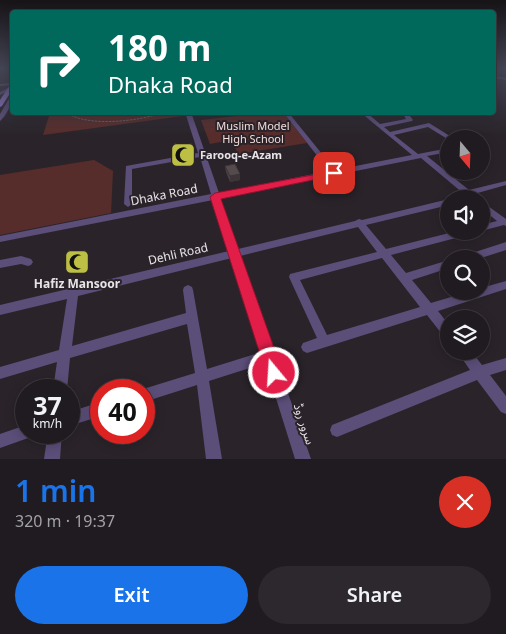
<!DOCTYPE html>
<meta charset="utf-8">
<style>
body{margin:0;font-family:"Noto Sans","Noto Sans Arabic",sans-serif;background:#2d282d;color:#f1f3f6;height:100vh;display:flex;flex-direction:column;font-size:19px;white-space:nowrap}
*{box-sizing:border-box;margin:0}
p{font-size:16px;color:#a2a1a5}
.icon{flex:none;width:28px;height:28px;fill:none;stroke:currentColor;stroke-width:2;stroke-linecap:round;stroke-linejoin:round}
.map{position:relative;height:459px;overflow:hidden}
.side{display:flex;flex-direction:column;background:#201b20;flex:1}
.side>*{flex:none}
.top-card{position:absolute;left:10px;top:10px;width:486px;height:105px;border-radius:5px;box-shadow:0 2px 12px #0003,0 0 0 1px #3d393e;background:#00695c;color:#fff;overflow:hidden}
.needle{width:32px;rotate:161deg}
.controls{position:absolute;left:440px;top:130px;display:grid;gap:10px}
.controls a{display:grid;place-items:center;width:50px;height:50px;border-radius:50%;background:#201b20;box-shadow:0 2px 12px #0003,0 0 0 1px #3d393e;font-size:25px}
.speed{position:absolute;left:15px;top:379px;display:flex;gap:10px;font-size:25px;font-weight:700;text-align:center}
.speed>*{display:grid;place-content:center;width:65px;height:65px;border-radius:50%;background:#201b20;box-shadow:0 2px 12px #0003,0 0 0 1px #3d393e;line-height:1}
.speed small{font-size:12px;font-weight:400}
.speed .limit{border:8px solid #d22;background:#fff;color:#111}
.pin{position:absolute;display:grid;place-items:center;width:42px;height:42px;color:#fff;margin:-21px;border-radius:10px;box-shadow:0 2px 8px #0006}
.me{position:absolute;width:55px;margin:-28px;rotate:342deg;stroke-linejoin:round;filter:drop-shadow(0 0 4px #0008)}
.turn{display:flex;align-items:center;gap:18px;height:105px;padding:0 15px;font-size:22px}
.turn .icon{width:65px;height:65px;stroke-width:2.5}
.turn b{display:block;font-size:35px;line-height:42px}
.round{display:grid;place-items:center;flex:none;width:52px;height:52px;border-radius:26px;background:#2d282d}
.overview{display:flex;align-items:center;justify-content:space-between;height:85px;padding:0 15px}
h1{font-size:30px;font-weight:600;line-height:38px;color:#1a73e8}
.action{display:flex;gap:10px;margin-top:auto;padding:10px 15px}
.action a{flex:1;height:58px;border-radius:30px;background:#1a73e8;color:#fff;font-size:20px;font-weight:600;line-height:58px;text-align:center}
.action a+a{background:#2d282d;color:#f1f3f6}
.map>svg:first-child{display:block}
</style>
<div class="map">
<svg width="506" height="459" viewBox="0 0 506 459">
<rect width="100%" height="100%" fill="#2a242a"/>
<g fill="#572d2b">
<path d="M182 113 183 116 43 135 50 113Z"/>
<path d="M262 113H284L307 143 238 154 232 140 210 144 201 120Z"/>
<path d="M94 160 113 171 111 213 0 235V175Z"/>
</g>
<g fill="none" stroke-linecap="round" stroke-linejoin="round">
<path stroke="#656065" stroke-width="1" stroke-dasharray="2.5 1" stroke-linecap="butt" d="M65 112C88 128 140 121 165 112"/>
<g fill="#5b4e79" fill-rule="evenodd">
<path d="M494 76 506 78V80L494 78Z"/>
<path d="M12 83V85L0 86V84Z"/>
<path d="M8 88 12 89V92L9 91 0 95V92Z"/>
<path d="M10 97H12C12 104 6 116 0 121V114Z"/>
<path d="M185 112H191L219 193 329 171 283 112H288L335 170 412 155 360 112H366L380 124 406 119 402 112H407L413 120 412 121 384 127 390 132 429 123 453 138 454 139H449V140L428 127 394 135 418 154 449 148V152L427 156 469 190 506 181V185L474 194 479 199H470L421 158 220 198 238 249 355 221 359 219 362 220 449 199V205L366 225 386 249 457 231H475L471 234 391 255 406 273 449 260V268L412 280 431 303 471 291H481V288L506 281V289L438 311 449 325V340L445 338 427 315 307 353 303 351 301 347 303 343 317 338 289 277 290 274 377 252 358 227 240 256 311 459H295L265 363 209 381 222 459H206L197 385 144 402V390H140L195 373 187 324 70 358 67 390H53L57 362 0 379V367L59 350 67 299 0 315V305L229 251 213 200 0 242V236L211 194 200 157 132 169V204L128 207 124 204 126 166 198 153ZM232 258 262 352 207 369 193 290 192 287 188 285 184 287 183 290 186 313 72 346 78 296ZM382 258 420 307 327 335 300 280Z"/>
<path d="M390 112 384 115 381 113 382 112Z"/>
<path d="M481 201 506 219V226L504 225 481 231V225L497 221 481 208Z"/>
<path d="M506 242V250L478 259H461L463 256Z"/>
<path d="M21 256 31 259 33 262 31 265 28 266 21 264 0 268V260Z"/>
<path d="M457 351H471L482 365 506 358V370L490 375 506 396V414L501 412 477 380 337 437 332 435 330 430 332 425 470 370Z"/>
<path d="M101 402V416L69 426V412Z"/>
<path d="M26 425V432H33L31 437 0 448V434Z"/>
<path d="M48 432H62L60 459H44Z"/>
</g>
<path fill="#8f73ca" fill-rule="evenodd" d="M12 84V90L2 106 0 107V100L10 85Z"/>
</g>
<path fill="#494043" d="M225 166 240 180 230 182 226 172Z"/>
<path fill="#3c3437" d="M240 174V180L230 182V176Z"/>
<g fill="#554b4e" stroke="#3c3437">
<path d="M494 69 497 70 494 79Z"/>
<path d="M235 164 240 174 230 176 225 166Z"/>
</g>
<linearGradient id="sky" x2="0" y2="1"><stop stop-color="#171417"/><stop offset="0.51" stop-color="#444555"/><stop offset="1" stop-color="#444555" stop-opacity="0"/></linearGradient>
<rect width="506" height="134" fill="url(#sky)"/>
<path fill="#e11d48" stroke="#92132f" d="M334 171 339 173 337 175 221 199 283 373 280 379 274 381 269 379 266 373 210 197 215 193Z"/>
<defs>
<symbol id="mosque-square" viewBox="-11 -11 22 22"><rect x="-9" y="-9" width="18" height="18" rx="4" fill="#bcbf44" stroke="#2a242a"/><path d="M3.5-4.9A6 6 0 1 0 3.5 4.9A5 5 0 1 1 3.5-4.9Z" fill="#111"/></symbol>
</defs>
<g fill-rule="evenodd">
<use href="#mosque-square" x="169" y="141" width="28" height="28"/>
<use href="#mosque-square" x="63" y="248" width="28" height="28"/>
</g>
<g text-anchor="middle" stroke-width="4" stroke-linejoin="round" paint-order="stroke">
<g font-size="11" fill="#f4dedb" stroke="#2a242a">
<text x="253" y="130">Muslim Model<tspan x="253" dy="13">High School</tspan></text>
</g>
<g font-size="11" font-weight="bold" fill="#e7e3e7" stroke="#2a242a" text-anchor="start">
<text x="200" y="159">Farooq-e-Azam</text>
</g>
<g font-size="12" fill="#e7e3e7" stroke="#2a242a">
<text transform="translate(164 195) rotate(-11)" y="4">Dhaka Road</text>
<text transform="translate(178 254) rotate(-13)" y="4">Dehli Road</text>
<text transform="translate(304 424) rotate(72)" y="4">سرور روڈ</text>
</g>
<g font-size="12" font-weight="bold" fill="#e7e3e7" stroke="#2a242a">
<text x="77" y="288">Hafiz Mansoor</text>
</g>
</g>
</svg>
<div class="controls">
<a><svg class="needle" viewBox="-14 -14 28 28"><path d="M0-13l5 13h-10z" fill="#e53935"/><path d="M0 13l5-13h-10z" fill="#a2a1a5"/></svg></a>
<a><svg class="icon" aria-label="sound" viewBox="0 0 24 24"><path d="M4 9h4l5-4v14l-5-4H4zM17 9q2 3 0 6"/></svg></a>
<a><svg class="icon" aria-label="search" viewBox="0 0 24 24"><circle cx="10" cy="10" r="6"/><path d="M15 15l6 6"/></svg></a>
<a><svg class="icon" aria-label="layers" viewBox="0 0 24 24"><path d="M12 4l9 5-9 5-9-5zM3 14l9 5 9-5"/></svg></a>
</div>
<div class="speed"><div>37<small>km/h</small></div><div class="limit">40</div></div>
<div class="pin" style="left:334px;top:173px;background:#d93025"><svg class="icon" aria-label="arrive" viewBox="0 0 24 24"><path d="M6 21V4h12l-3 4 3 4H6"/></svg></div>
<svg class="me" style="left:274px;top:373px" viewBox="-20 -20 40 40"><circle r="17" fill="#e11d48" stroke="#fff" stroke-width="3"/><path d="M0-11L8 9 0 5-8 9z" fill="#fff"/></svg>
<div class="top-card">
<div class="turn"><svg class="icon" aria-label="right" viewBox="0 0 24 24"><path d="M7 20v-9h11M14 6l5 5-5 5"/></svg><div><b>180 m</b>Dhaka Road</div></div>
</div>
</div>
<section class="side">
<div class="overview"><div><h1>1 min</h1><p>320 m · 19:37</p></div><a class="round" style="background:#d93025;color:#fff"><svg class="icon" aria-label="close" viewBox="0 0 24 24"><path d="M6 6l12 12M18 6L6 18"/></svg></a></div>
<div class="action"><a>Exit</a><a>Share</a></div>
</section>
